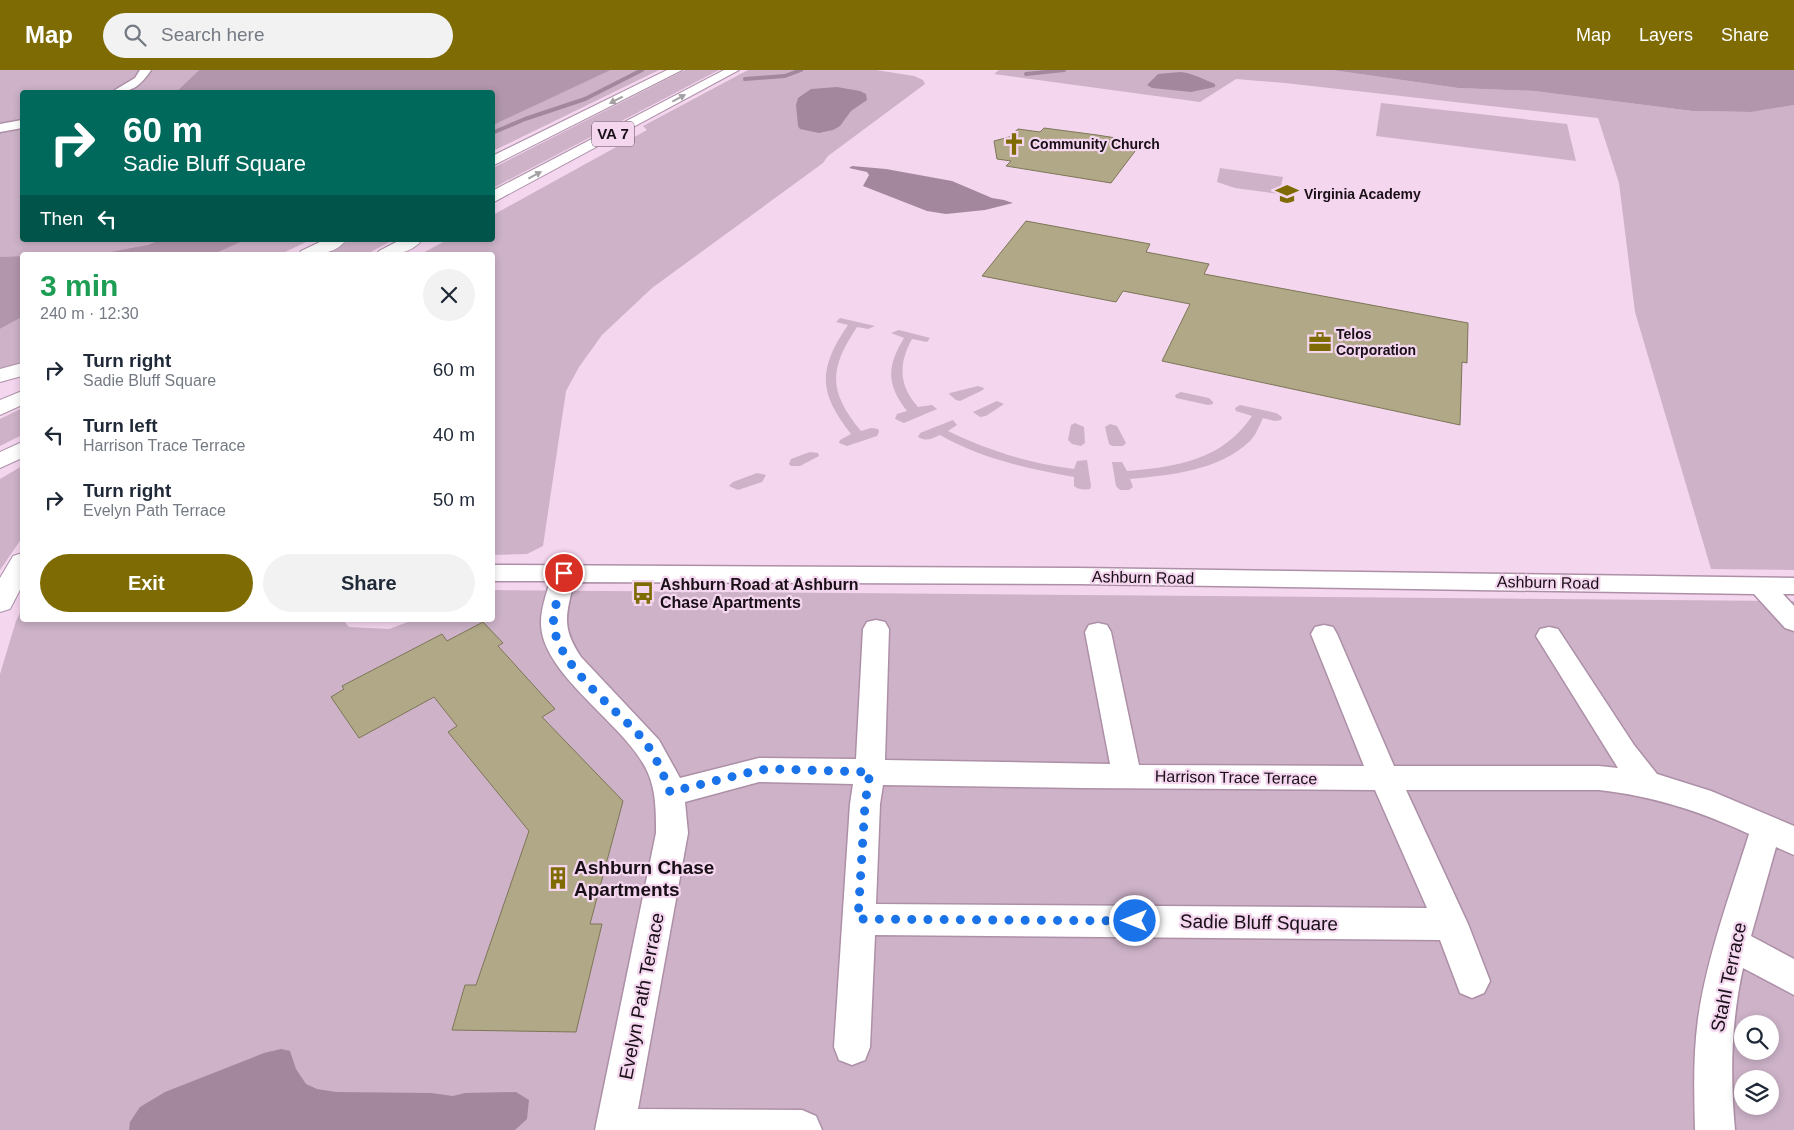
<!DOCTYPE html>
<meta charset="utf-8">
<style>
body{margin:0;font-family:Helvetica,sans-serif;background:#f2f2f3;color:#1f2937;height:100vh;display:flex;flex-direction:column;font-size:19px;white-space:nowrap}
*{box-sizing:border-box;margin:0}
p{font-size:16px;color:#747a83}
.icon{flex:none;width:28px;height:28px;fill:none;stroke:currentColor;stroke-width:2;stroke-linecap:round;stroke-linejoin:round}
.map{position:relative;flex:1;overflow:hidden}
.sheet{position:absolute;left:20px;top:182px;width:475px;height:370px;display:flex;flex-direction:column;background:#fff;border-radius:5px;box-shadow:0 2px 8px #0003}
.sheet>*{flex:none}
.banner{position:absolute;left:20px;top:20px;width:475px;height:152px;border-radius:5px;box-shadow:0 2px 8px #0003;background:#00695c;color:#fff;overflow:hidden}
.buttons{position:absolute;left:1734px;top:945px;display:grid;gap:10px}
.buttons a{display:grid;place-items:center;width:45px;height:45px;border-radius:50%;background:#fff;box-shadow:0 2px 8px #0003;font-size:25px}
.pin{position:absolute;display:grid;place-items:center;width:42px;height:42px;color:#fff;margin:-21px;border:2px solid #fff;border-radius:50%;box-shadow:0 1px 5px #0007}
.me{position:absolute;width:55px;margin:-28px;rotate:270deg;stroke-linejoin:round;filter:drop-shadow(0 0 4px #0008)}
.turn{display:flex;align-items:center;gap:18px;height:105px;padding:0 20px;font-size:22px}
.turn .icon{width:65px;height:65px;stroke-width:2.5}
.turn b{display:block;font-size:35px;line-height:42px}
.then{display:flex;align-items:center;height:48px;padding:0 20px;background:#0003;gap:10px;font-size:19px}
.round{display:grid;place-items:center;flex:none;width:52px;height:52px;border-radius:26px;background:#f2f2f3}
.headline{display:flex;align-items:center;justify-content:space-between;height:85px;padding:0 20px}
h1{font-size:30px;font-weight:600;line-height:38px;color:#1e9e55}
.action{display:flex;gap:10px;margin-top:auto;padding:10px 20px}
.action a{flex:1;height:58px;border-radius:30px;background:#7e6b04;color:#fff;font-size:20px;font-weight:600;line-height:58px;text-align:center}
.action a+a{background:#f2f2f3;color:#1f2937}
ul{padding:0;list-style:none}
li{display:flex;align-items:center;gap:15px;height:65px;padding:0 20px}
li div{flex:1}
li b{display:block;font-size:19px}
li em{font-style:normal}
header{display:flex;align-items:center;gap:30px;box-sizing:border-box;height:70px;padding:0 25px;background:#7e6b04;color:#fff}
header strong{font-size:24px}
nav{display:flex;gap:28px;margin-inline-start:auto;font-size:18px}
.search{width:350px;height:45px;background:#f2f2f3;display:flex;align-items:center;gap:12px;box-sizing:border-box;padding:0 18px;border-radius:28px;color:#747a83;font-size:19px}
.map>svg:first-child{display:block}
</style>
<header>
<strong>Map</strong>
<div class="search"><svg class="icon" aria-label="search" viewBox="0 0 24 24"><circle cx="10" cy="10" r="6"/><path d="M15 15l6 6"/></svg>Search here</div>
<nav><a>Map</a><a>Layers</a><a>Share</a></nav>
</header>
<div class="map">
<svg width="1794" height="1060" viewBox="0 0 1794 1060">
<rect width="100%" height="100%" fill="#f4d6ef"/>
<g fill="#cdb2c8" fill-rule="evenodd">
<path d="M0 0H199L176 22H22V170H160C111 190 50 186 0 187Z"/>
<path d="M611 0H659L493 81 492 55Z"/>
<path d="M685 0H719L493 118V98Z"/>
<path d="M748 0H876L914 6 923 10 925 14 828 86 823 93 652 218 602 265 579 297 566 321 543 476 527 484 493 485 492 185H419L447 170H492L493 145 647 60 643 56Z"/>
<path d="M999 0H1332L1458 18 1534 21 1692 41 1752 42 1794 35V500L1711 499 1635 242 1619 113 1598 48 1285 13 1236 9 1200 32 994 4Z"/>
<path d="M1381 33 1567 54 1576 91 1376 66Z"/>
<path d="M1220 98 1283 107 1279 124 1235 118 1217 112Z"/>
<path d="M245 170H310L279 185H212Z"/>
<path d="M351 170H393L365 185H321Z"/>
<path d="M22 247V294L0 301V259Z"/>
<path d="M840 248 875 256 868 259 857 257C829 299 828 321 861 361L871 358 878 359 879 362 877 366 847 376 839 373 840 370 851 364C818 322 818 299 848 255L836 252Z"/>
<path d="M899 260 930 268 927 272 912 269C898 294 899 316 918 337L932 335 937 339 904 353 895 349 897 344 907 341C886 314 887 296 904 268L891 263Z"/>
<path d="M978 316 984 318 983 320 960 331 956 330 949 324 950 323Z"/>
<path d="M1181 322 1209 328 1213 332V334L1208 335 1176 328 1175 325Z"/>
<path d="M997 331 1004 334 986 346 980 347 973 342Z"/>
<path d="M1240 335 1276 343 1282 347 1281 350 1275 351 1263 348C1259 356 1256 365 1250 371 1219 401 1170 405 1130 409L1133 417 1129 420H1120L1116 416 1112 392H1122L1127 401C1176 397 1223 390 1252 346L1236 341 1235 338Z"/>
<path d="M22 338V365L0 376V349Z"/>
<path d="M953 350 957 355 948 361C989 381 1029 393 1074 399L1077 391 1087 390 1091 416 1090 419C1084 420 1079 420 1074 416V407C1026 398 982 389 940 365 931 369 927 372 918 367L920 363Z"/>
<path d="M1075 353 1084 357 1085 373 1081 376 1072 374 1068 370 1071 355Z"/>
<path d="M1110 354 1117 356 1126 373 1123 376H1112L1109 374 1105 357Z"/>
<path d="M810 382 818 383 819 386 800 396H791L789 394 791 389Z"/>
<path d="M22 396V468L0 500V409Z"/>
<path d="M757 403 766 405 762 412 738 420 729 416 733 412Z"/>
<path d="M493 520 1794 531V1060H0V604L16 551 22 539V550H343L349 557 389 559 413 550H492ZM1742 954H1770V981H1742ZM1742 1009H1770V1036H1742Z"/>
</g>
<g fill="#b196ac">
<path d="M199 0H611L493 55 492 22H176Z"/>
<path d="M1332 0H1794V35L1752 42 1692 41 1534 21 1458 18Z"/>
<path d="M160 170H245L212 185H95L147 175Z"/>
<path d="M22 186V247L0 259V187Z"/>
</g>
<g fill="#a3889d">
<path d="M1180 2C1192 3 1203 9 1215 14V17L1191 22 1152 18 1147 15 1158 4Z"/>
<path d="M837 17 860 21 866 24 867 30 851 41 840 56 833 60 819 63 800 59 798 56 796 35 798 28 811 19Z"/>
<path d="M852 96 886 99 952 111 992 128 1004 130 1013 133 985 140 946 144 927 141 863 116 869 105 867 102 849 98Z"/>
<path d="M281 979 290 981 296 999 306 1014 317 1019 336 1022 431 1023 453 1026 465 1023 516 1022 529 1030 527 1049 515 1060H129L130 1052 140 1037 165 1022 264 983Z"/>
</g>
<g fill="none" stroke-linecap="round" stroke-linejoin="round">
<g stroke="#a3889d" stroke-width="4">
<path d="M1026 4 1064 0"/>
<path d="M745 9 785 6 801 0"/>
<path d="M492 63 525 49 585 29 642 0"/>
</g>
</g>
<g fill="#b0a887" stroke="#7d7657">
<path d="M1044 58 1097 65 1142 72 1111 113 1006 96 1011 91 997 89 994 71 1009 67 1018 59 1040 62Z"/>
<path d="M1026 151 1150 174 1146 182 1209 194 1204 204 1468 253 1467 293 1462 292 1460 355 1162 291 1190 234 1123 221 1116 232 982 206Z"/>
<path d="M483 552 503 573 498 576 555 639 542 647 623 731 590 854H602L576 962 452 960 465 915H476L529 761 448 662 457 656 434 627 359 668 331 627 344 619 342 616 442 564 447 571Z"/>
</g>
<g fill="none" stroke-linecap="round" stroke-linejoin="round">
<defs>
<g id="minor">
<path d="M140 0H151C141 15 133 22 114 22L115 20 135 8Z"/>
<path d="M22 50V58L0 62V54Z"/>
<path d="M492 495 1078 498 1794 508V524H1783L1794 536V561L1785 558 1754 524 1078 514 574 512C566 545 561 557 581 587L659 670 680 708 759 688 856 689 863 559 867 552 876 550 885 552 889 559 885 690 1110 694 1085 562 1089 555 1098 553 1107 555 1111 562 1139 695 1364 696 1311 564 1315 557 1324 555 1333 557 1337 564 1394 696H1599L1618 698 1536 566 1540 559 1549 557 1558 559 1634 675 1657 704 1711 721 1794 756V785L1776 777 1751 866 1794 889V925L1743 898C1731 952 1730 1005 1735 1060H1695C1694 1023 1693 986 1698 949 1707 886 1730 825 1749 764 1700 741 1653 726 1599 720H1406L1468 854 1490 911 1484 923 1472 928 1460 923 1440 870 875 865 870 977 865 990 852 995 839 990 834 977 850 734 853 714 759 712 685 732 688 763 638 1039 802 1040 816 1046 822 1060H595L656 763C656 743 656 721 648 703 628 655 540 605 541 552 541 539 546 525 550 511H492ZM883 715 1083 718 1375 720 1427 838 876 834 880 734Z"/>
</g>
<g id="motorway">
<path d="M667 0H682L492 96V86Z"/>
<path d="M724 0H739L492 133V121Z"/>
<path d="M324 170H346C335 185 314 185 298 185L301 181Z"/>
<path d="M400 170H422C411 184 392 185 376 185L379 181Z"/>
<path d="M22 293V306L0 312V299Z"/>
<path d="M22 321V335L0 345V330Z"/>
<path d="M22 372V388L0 398V382Z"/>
<path d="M22 483V516L10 539 0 542V508L13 486Z"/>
</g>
</defs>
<use href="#minor" stroke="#ad90a7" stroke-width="3"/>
<use href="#motorway" stroke="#ad90a7" stroke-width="2"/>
<use href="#minor" fill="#fff" fill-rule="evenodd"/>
<use href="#motorway" fill="#fff" fill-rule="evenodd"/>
</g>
<defs><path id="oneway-solid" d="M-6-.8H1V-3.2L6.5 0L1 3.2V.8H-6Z" transform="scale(1.25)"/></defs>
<g fill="#a39fa2">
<use href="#oneway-solid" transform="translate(679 28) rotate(-28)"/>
<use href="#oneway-solid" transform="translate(616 30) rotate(153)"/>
<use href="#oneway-solid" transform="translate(535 105) rotate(-28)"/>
</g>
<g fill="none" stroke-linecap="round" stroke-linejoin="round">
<path stroke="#1a73e8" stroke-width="9" stroke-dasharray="0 16.2" d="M564 503C561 519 551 544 554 559 563 600 615 638 642 668 655 684 663 703 670 722L759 700 774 699 870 702 865 734 858 849 1135 851"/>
</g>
<defs>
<symbol id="church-bare" viewBox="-9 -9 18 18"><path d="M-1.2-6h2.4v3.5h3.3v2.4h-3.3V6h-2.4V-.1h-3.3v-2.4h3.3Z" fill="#7e6b04" stroke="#f4d6ef" stroke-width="2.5" paint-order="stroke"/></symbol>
<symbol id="school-bare" viewBox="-9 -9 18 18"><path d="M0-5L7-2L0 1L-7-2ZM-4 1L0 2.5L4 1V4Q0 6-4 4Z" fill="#7e6b04" stroke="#f4d6ef" stroke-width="2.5" paint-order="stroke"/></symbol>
<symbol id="office-bare" viewBox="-9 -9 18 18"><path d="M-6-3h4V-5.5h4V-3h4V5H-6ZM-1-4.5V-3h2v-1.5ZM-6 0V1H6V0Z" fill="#7e6b04" stroke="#f4d6ef" stroke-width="2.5" paint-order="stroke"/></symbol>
<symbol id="bus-bare" viewBox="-9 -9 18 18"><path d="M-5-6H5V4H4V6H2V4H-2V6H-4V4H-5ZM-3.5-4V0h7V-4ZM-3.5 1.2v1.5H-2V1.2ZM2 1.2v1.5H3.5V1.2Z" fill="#7e6b04" stroke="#f4d6ef" stroke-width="2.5" paint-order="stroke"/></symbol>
<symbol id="building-bare" viewBox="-9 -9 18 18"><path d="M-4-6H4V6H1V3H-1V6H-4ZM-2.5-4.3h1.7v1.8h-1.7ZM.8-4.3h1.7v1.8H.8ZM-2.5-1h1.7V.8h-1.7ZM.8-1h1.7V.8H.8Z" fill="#7e6b04" stroke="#f4d6ef" stroke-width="2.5" paint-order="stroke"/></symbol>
</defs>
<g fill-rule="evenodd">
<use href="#church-bare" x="998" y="58" width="32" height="32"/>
<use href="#school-bare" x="1271" y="108" width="32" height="32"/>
<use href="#office-bare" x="1304" y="256" width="32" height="32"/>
<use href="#bus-bare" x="627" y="507" width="32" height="32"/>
<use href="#building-bare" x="542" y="792" width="32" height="32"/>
</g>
<g text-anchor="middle" stroke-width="4.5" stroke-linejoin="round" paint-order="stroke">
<g font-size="14" font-weight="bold" fill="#190f17" stroke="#f4d6ef" text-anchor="start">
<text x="1030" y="79">Community Church</text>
<text x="1304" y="129">Virginia Academy</text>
<text x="1336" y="269">Telos<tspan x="1336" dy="16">Corporation</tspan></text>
</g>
<rect fill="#f4d6ef" stroke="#5b4b58" stroke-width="1" x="592" y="51.5" width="42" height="25" rx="4"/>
<g font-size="15" font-weight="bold" fill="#190f17">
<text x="613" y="69">VA 7</text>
</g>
<g font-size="16" fill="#190f17" stroke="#f4d6ef">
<text transform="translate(1143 507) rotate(1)" y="6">Ashburn Road</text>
<text transform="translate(1548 512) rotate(1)" y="6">Ashburn Road</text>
<text transform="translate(1236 707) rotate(1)" y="6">Harrison Trace Terrace</text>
</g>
<g font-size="16" font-weight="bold" fill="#190f17" stroke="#f4d6ef" text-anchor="start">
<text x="660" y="520">Ashburn Road at Ashburn<tspan x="660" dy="18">Chase Apartments</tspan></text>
</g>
<g font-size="19" font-weight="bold" fill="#190f17" stroke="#f4d6ef" text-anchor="start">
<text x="574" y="804">Ashburn Chase<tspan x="574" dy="22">Apartments</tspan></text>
</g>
<g font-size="19" fill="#190f17" stroke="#f4d6ef">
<text transform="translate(1259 852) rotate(1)" y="7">Sadie Bluff Square</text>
<text transform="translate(1728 907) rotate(-78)" y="7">Stahl Terrace</text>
<text transform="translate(641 926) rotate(-79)" y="7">Evelyn Path Terrace</text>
</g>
</g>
</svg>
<div class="buttons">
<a><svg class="icon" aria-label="search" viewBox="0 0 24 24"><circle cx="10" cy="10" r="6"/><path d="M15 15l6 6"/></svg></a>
<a><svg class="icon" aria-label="layers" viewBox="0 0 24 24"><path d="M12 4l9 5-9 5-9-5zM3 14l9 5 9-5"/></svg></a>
</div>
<div class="pin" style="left:564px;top:503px;background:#d93025"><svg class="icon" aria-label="arrive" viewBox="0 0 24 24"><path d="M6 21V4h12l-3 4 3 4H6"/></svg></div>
<svg class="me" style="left:1135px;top:851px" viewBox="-20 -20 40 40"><circle r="17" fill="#1a73e8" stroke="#fff" stroke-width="3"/><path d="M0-11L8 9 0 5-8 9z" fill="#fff"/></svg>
<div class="banner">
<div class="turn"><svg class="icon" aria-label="right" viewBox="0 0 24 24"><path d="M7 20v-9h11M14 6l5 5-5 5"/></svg><div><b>60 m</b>Sadie Bluff Square</div></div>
<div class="then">Then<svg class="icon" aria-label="left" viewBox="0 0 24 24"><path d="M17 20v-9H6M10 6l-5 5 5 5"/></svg></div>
</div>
<section class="sheet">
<div class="headline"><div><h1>3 min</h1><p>240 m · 12:30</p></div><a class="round"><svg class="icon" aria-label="close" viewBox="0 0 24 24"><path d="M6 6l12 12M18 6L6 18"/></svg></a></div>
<ul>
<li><svg class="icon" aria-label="right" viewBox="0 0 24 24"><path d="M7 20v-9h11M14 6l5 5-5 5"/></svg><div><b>Turn right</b><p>Sadie Bluff Square</p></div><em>60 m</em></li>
<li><svg class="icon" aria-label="left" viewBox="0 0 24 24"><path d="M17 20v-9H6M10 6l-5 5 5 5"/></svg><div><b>Turn left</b><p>Harrison Trace Terrace</p></div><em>40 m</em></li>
<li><svg class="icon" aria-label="right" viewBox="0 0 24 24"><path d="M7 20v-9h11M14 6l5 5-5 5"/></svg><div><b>Turn right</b><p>Evelyn Path Terrace</p></div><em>50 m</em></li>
</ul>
<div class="action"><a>Exit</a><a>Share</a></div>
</section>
</div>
